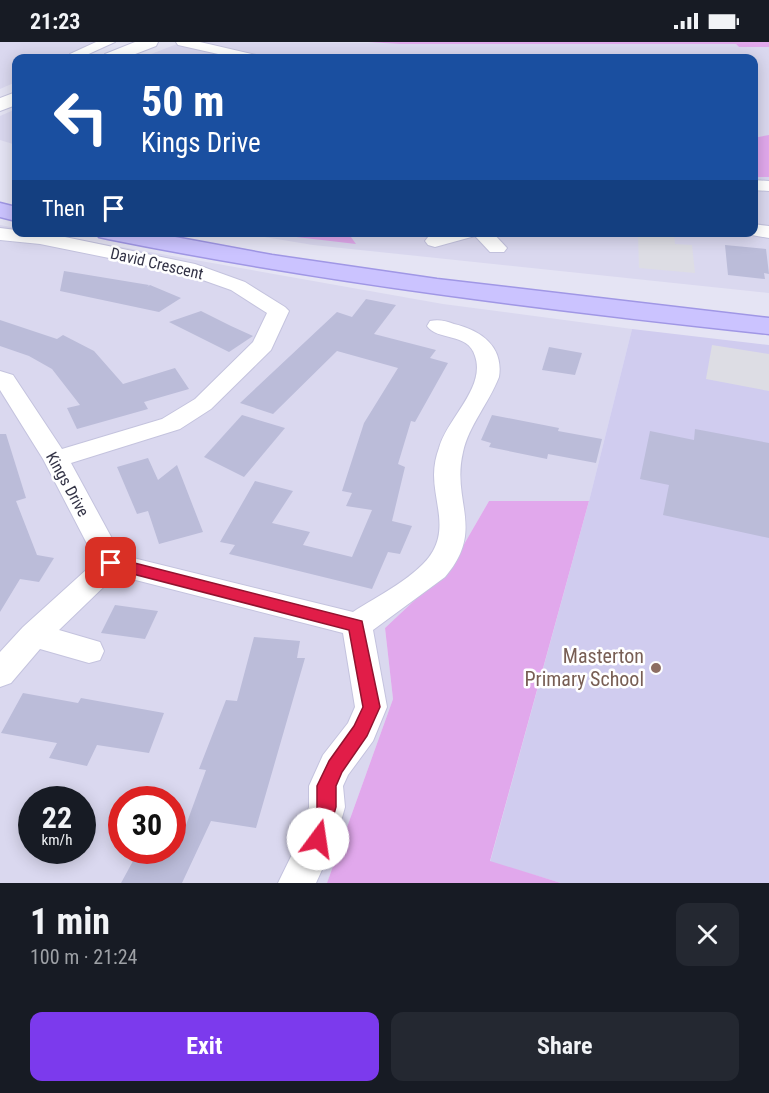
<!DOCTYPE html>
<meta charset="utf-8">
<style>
body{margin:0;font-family:"Roboto Condensed",sans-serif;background:#242831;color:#f1f3f6;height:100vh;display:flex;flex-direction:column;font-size:22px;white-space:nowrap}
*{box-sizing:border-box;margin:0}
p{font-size:20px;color:#9ea1a6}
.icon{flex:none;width:33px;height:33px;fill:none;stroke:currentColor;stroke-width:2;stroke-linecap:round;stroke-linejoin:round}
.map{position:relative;height:841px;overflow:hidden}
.details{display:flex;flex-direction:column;background:#171b24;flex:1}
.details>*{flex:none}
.top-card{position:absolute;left:12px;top:12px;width:746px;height:183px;border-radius:12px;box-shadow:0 3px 15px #0003;background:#1a4fa0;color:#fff;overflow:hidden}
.speed{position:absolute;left:18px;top:744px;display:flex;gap:12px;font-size:30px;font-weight:700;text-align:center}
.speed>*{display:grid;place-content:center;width:78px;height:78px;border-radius:50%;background:#171b24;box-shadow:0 3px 15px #0003;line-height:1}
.speed small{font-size:15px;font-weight:400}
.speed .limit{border:9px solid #d22;background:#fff;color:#111}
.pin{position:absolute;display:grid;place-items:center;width:51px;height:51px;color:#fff;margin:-26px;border-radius:12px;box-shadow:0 3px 9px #0006}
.me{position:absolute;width:66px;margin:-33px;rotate:14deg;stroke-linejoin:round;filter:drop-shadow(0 0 4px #0008)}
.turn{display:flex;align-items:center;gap:21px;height:126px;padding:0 30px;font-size:27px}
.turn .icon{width:78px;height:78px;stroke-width:2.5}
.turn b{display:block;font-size:42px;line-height:51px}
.then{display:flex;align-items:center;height:57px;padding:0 30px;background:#0003;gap:12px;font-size:22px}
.round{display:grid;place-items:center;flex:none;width:63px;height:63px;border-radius:12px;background:#242831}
.overview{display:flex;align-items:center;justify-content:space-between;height:102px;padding:0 30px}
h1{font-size:36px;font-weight:700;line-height:45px}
.button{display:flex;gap:12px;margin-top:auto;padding:12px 30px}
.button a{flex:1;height:69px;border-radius:12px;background:#7c3aed;color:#fff;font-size:24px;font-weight:700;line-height:69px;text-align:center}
.button a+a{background:#242831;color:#f1f3f6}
.status{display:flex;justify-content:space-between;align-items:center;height:42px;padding:0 30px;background:#171b24;direction:ltr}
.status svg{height:16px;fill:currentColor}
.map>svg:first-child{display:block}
</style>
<div class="status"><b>21:23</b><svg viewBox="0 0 49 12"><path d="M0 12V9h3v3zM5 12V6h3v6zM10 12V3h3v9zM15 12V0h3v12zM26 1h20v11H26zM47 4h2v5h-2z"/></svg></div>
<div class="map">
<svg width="769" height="841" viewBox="0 0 769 841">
<rect width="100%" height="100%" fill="#e5e4f4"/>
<g fill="#dad8ef" fill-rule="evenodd">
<path d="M0 0H113L73 16H16V40L0 47Z"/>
<path d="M182 0 736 2 739 5H769V251L313 203 240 191 753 190V16H141Z"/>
<path d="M16 67V103L0 98V74Z"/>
<path d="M0 183 16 186V190L43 191 443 262 632 287 589 459H489L452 523 385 586 393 657 327 841H0ZM32 758H82V808H32ZM122 758H172V808H122Z"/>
</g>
<path fill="#d0ccef" d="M632 287 769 303V841H561L490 820 589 459Z"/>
<g fill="#e1a8ec">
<path d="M368 0H769V5H739L736 2H400Z"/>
<path d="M769 93V135H753V96Z"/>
<path d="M262 191H348L356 202Z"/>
<path d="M489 459H589L490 819 561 841H327L393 657 385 586 452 523Z"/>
</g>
<g fill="#dddde4">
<path d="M638 191H674L675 202 692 203 695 231 639 226Z"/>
<path d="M712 303 769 312V349L706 337Z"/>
</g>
<g fill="#bbbcd9">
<path d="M725 203 766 207 769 232 764 231 765 237 728 233Z"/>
<path d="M64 229 149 243 147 245 150 243 181 256 159 270 60 249Z"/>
<path d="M366 257 396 263 374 292 436 308 430 316 448 321 415 380 411 379 398 422 405 425 392 479 412 484 400 512 388 510 372 547 229 512 235 503 220 500 255 439 293 449 272 481 310 490 303 503 352 515 372 468 346 464 352 451 342 449 364 381 398 326 337 309 273 372 240 361 337 270 352 275Z"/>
<path d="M201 269 231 284 253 294 229 310 169 280Z"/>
<path d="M0 278 57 297 63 293 94 309 123 342 175 326 189 347 144 360 148 367 77 387 67 366 80 363 52 327 29 314 0 304Z"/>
<path d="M549 305 582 311 575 333 542 328Z"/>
<path d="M242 373 285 386 244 435 204 415Z"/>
<path d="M492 373 559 386 558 389 602 397 596 421 548 412 547 417 489 405 491 401 481 398Z"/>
<path d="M695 387 769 401V496L663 473 669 443 640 437 650 389 694 398Z"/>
<path d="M0 392H6L26 456 16 459 37 513 54 516 39 540 20 537 0 570Z"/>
<path d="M148 416 158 438 177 423 203 490 159 502 148 469 137 472 117 425Z"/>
<path d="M115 563 158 569 145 597 101 591Z"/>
<path d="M254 595 300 599 297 616H305L256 786 211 779 182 841H121L139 808H172V791L182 794 206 728 199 727 226 658 237 659Z"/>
<path d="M23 651 78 661 81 656 164 671 149 711 97 703 87 724 49 716 57 701 1 691Z"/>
</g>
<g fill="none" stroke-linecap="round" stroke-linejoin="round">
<defs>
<g id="minor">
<path d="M96 0H115L82 15 77 16 70 12Z"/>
<path d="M176 0H200L256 13 258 16H236L178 3Z"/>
<path d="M753 138 769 139V149L753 148Z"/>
<path d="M753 182 769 184V196L746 192 745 190H753Z"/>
<path d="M0 186 16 188V190H41L195 222 245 240 285 265 289 269 271 308 211 367 180 387 71 421 121 513 353 570C376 555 420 533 433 509 447 484 434 459 434 433 434 423 436 414 439 406 447 376 486 346 475 314 468 290 437 299 427 284L430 279C439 277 446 279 454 282 480 288 504 304 499 335 489 361 469 383 463 410 451 460 486 487 445 535L373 588 387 665 373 699 348 733 343 744 345 765 336 797 316 841H278L301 794 309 765V744L323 713 348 681 355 665 343 591 116 533 59 588 100 600 104 609 100 618 89 621 40 607 11 641 0 645V610L23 585 96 519 43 417 0 348V329L13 333 62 407 162 377 195 357 253 300 267 271 231 248 183 231 40 202 0 198Z"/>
<path d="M446 190H492L507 206 504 210H490L475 194 435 205 428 203 425 199 428 195Z"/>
</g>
<g id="tertiary">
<path d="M135 0H158L156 4 125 16H102L105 12Z"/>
<path d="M16 50V63L0 69V56Z"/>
</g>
<g id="secondary">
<path d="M0 161 16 165V179L0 175Z"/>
<path d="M96 190H148L272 213 437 237 769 276V292C547 268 327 241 108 197L99 195Z"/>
</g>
</defs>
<use href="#minor" stroke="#c4c3de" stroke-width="2"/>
<use href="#tertiary" stroke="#c4c3de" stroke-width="2"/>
<use href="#secondary" stroke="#a097e5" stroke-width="3"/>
<use href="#minor" fill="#fff" fill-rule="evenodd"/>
<use href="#tertiary" fill="#fff" fill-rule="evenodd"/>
<use href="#secondary" fill="#cbc3ff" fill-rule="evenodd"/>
</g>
<path fill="#e11d48" stroke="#92132f" stroke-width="1.5" d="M111 515 362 579 380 665 367 694 342 730 336 744V765L325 804 318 806 311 804 308 797 317 765V744L329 719 354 684 363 665 349 588 106 525 103 521 106 517Z"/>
<circle fill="#8d6e63" stroke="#fff" stroke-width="2" cx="656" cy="626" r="6"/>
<g text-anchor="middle" stroke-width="5" stroke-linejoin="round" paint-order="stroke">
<g font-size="16" fill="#333346" stroke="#fff">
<text transform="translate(157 221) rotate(13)" y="6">David Crescent</text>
<text transform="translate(68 442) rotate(61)" y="6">Kings Drive</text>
</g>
<g font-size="20" fill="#785e54" stroke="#fff" text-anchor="end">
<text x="644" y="621">Masterton<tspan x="644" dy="23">Primary School</tspan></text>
</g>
</g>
</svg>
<div class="speed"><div>22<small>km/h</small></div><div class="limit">30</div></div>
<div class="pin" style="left:111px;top:521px;background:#d93025"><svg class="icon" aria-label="arrive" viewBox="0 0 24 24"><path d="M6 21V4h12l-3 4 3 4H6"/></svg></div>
<svg class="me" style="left:318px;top:797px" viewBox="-20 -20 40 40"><circle r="19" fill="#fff"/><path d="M0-13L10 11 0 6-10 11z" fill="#e11d48"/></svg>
<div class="top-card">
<div class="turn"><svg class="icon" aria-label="left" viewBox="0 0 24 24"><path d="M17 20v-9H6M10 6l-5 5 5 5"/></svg><div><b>50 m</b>Kings Drive</div></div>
<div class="then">Then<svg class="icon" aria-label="arrive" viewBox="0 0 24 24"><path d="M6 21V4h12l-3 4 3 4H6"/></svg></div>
</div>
</div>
<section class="details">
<div class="overview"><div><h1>1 min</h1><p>100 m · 21:24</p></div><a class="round"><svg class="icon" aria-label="close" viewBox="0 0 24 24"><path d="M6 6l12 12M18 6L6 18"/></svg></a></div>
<div class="button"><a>Exit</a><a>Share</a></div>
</section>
